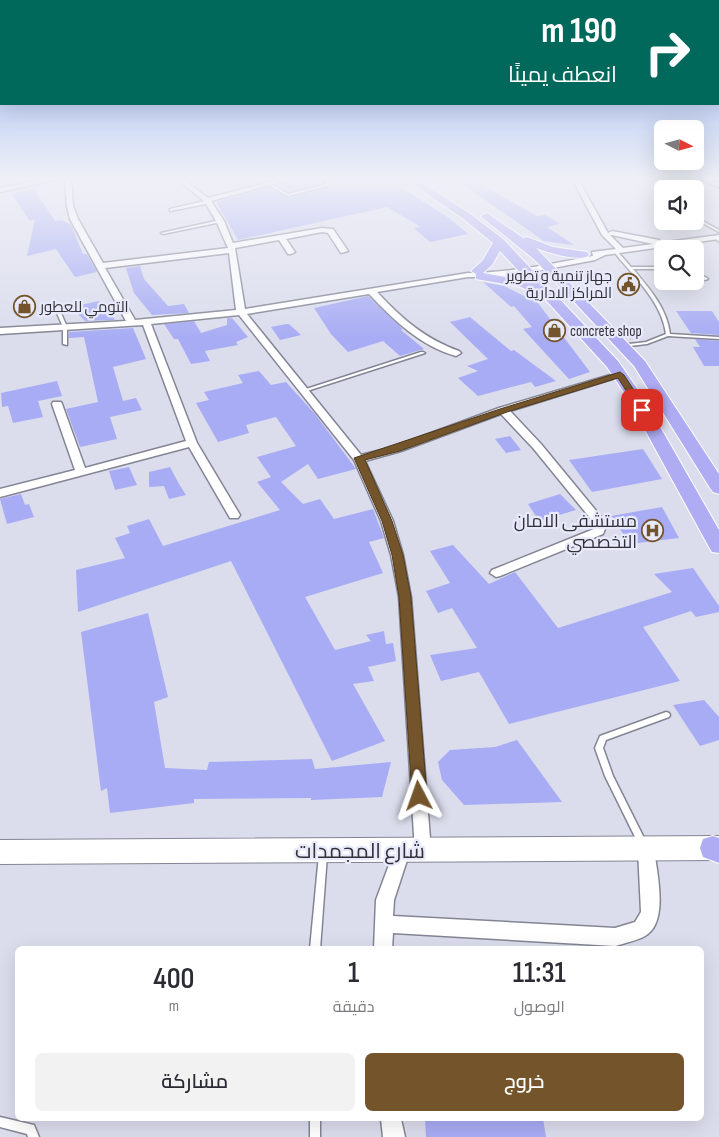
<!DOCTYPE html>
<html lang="ar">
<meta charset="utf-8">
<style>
body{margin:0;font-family:"Sofia Sans Condensed",Cairo,sans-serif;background:#f2f2f3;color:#2b2b33;direction:rtl;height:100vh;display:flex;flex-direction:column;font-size:19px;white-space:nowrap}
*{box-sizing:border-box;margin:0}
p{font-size:16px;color:#7c7c81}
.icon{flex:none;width:28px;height:28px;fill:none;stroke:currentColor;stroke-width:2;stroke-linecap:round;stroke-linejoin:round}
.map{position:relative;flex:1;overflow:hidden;direction:ltr}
.drawer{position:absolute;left:15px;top:946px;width:689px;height:175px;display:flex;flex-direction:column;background:#fff;border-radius:8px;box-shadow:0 5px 20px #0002;direction:rtl}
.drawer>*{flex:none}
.hud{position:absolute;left:0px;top:0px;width:720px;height:105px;box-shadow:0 5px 20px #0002;direction:rtl;background:#00695c;color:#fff;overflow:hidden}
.needle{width:32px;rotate:96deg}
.fabs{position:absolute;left:654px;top:120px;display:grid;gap:10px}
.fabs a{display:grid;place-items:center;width:50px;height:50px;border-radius:8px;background:#fff;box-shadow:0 5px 20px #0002;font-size:25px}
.pin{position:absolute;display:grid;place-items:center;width:42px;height:42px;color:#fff;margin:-21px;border-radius:10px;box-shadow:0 2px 8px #0006}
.me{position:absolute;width:55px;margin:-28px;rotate:356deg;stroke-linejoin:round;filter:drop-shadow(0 0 4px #0008)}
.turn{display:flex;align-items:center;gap:18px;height:105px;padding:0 20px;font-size:22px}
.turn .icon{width:65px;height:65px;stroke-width:2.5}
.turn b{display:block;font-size:35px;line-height:42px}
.eta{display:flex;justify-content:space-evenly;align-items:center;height:85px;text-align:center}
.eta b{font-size:30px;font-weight:600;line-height:35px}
.cta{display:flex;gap:10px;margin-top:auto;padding:10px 20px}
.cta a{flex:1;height:58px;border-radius:8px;background:#74542a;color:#fff;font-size:20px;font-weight:600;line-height:58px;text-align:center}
.cta a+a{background:#f2f2f3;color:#2b2b33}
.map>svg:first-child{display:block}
</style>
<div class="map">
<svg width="719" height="1137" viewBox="0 0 719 1137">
<rect width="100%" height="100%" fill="#dbdded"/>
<g fill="#a8acf4">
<path d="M305 179H321L324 183 288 192 277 185Z"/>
<path d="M328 179H388L449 218 468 234 430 242 414 228 421 227 387 207 238 240 216 202 269 187 288 198 328 188 332 181Z"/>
<path d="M464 179H471L537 216 545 215 560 224 547 227 574 245 544 241 461 183Z"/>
<path d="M34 189 55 221 62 220 71 225 83 254H87L97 272 75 277 56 249 27 256 35 219 30 221 11 193Z"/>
<path d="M140 266 144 279 168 306 184 304 189 313 152 315 134 293 126 268Z"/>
<path d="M483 282 504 286 538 303 590 372 569 379 523 329 532 327 514 306 511 307Z"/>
<path d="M368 296 403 329 401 330 424 349 400 356 383 341 348 352 331 334 314 308Z"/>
<path d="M99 301 115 320 85 321 71 307Z"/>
<path d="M676 311H712L719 322V335L691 333Z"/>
<path d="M470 317 511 351 514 350 556 381 535 387 531 382 478 396 458 378 478 371 467 366 488 359 450 322Z"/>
<path d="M227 318H232L248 337 236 342 238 345 205 351 210 361 191 364 178 339H174L164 324 194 321 201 333 227 325Z"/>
<path d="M286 324H289L301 335 280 340 271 327Z"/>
<path d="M133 328 146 359 113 367 123 401 136 398 142 410 110 417 117 439 80 447 66 409 98 402 84 337 69 338V332Z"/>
<path d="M695 339 719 341V366H704L693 347H700Z"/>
<path d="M259 371 271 385 286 382 315 414 356 469 318 479 308 464 281 482 303 504 320 499 334 519 373 509 384 538 369 542 383 573 305 597 335 650 371 641 366 635 384 631 386 644 393 643 396 661 368 667 374 681 353 684 385 741 332 761 231 561 78 612 76 570 125 558 115 538 130 533 127 526 149 519 163 546 280 510 257 482 271 477 257 457 296 446 276 417 246 425 249 433 218 442 196 403 209 400 204 392 243 383 238 375Z"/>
<path d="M57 381 62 396 38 401 43 417 13 423 8 406 2 407 1 393Z"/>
<path d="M510 436 521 450 506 453 495 439Z"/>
<path d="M643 449 662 479 592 492 569 460Z"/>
<path d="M129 467 137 485 115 490 109 471Z"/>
<path d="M170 467 179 484 186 495 169 499 164 486 149 487V472Z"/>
<path d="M21 494 25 505 29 504 34 517 7 524 0 499Z"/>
<path d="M560 494 576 510 539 521 528 504Z"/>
<path d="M662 507 679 538 630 544 611 516Z"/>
<path d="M453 545 489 584 515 572 558 628 672 592 654 574 693 568 719 606V612L696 617 691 611 643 627 680 681 509 724 479 672 441 681 430 655 477 648 452 608 438 613 426 591 450 583 430 551Z"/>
<path d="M148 613 168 697 154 702 165 768 207 770 209 762 312 759 315 769 391 762 382 797 311 800V798L194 799V803L110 813 107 788 101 791 81 632Z"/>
<path d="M704 700 719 717V740L700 746 673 705Z"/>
<path d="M517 740 562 802 464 805 442 780 438 762 450 750 495 747Z"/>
<path d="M425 1119H543L546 1137H426Z"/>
</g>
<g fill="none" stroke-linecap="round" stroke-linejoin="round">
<defs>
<g id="service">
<path d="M259 179H262L288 194 326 184V182L323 179H325L330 182 328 186 288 196Z"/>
<path d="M695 217 719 230V232L695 219Z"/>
<path d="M220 220 222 221 221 222 163 234 161 233Z"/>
<path d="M715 236H717L719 238V242L715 238Z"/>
<path d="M615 251H617L631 267H662V269H633C649 288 667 308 670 334L719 337V339L668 336 647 344 621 347V345L646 342 666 334C662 302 634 277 615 253Z"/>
<path d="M695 272 707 278 708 279 705 280 695 275Z"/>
<path d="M54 303 57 304 67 327V345L63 344V327L53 304Z"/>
<path d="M421 352H423L425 353 307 391H305L303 390Z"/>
<path d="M666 712 669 713 670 715 669 717 606 740 603 748 613 776 647 844 646 847 643 848 640 847 605 776 595 748 600 736Z"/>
<path d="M323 851 326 852 327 855 320 949H310L319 855 320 852Z"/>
<path d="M0 1117 34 1125 39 1137H28L27 1134 0 1127Z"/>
<rect x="310" y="1119" width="10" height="18"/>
</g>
<g id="minor">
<path d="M49 179H59L0 192V188Z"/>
<path d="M65 179H71L73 206 78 219 103 263 228 248 216 221 206 204 170 211V209L204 201 177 179H183L208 198 281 179H290L289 180 211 201 224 221 233 243 322 228 333 229 348 251 341 253 328 233 322 232 286 239 295 252 291 254H288L279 240 235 248 245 309 468 273C510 273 551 264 593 256L592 252 616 249 602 235 572 179H578L608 233 612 231 659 240V243L719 235V239L605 255 595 260 532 272 499 277H468L377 292C401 318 425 339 459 351L461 353 456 356C420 346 394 320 369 294L247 314 361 455 393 447 499 408 617 373H623L625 375 510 411 541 444 607 524 603 534 500 576 496 577 490 573 492 570 594 529 595 524 533 448 501 414 401 451 365 461 393 521 403 555 411 597 431 851 429 856 423 859 417 856 415 851 399 597 391 555 381 521 354 460 239 315 151 324 197 443 240 515 238 518H230L189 447 0 497V489L75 470 52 404 53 402H61L62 404 85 468 186 441 143 325 0 334V328L126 321 70 219 67 206ZM610 235H612L653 244 623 248ZM229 253 236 310 135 320 105 268Z"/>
<path d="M698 179H706L719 183V187Z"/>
<path d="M646 842 652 845 654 850C657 872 669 923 645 936 636 941 625 943 615 946L393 933 392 949H374L376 900 396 846 402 843 408 846 410 851 394 900 393 916 615 928 635 922 641 912 638 850 640 845Z"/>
<path d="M381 1119H401L405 1137H383Z"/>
</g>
<path id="secondary" d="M719 836V860L0 864V840Z"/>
<g id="primary">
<path d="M405 179H416L469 213 503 239 618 361 643 397 719 530V553L712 552 709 547 627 397 607 367 544 298 521 287 476 279V274L471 271 483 260 493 243 461 217ZM500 251 528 281 483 273 492 265Z"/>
<path d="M487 213 523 238 527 237 553 247 587 252 589 255C581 263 546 252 536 248L645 361 719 474V494L713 492 710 488 634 366 535 260 483 218 481 216Z"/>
<path d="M713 836 719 838V863L703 857 700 848 703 839Z"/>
</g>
</defs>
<use href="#service" stroke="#848594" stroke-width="3"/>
<use href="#minor" stroke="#848594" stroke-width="3"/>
<use href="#secondary" stroke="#848594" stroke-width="2"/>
<use href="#primary" stroke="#fff" stroke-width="2"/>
<use href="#service" fill="#fff" fill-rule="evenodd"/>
<use href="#minor" fill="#fff" fill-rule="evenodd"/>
<use href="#secondary" fill="#fff" fill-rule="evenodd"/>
<use href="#primary" fill="#afacf4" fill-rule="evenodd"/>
</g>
<linearGradient id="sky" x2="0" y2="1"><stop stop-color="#8bacf0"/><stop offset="0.53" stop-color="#eff0f7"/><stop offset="1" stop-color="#eff0f7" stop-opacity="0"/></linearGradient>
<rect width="719" height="338" fill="url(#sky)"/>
<path fill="#74542a" stroke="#4b371b" d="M620 372 624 375 647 410 646 411H639L618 378 507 412 400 451 365 460 392 521 403 555 411 597 427 796 424 801 419 803 414 801 412 796 399 597 392 555 382 521 354 458 500 409Z"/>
<defs>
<symbol id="civic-ring" viewBox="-11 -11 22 22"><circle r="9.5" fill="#e8eafb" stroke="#74542a" stroke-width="1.5"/><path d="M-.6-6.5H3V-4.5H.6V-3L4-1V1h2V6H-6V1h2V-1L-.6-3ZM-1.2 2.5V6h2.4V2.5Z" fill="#74542a"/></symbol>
<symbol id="shop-ring" viewBox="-11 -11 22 22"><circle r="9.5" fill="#e8eafb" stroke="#74542a" stroke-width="1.5"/><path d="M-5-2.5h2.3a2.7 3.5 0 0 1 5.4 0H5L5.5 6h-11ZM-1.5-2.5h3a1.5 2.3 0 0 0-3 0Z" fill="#74542a"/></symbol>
<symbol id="hospital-ring" viewBox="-11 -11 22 22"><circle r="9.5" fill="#e8eafb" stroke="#74542a" stroke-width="1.5"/><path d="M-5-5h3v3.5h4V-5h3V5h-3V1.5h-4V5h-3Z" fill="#74542a"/></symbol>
</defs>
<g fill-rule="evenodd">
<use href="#civic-ring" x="616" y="272" width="25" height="25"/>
<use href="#shop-ring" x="12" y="294" width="25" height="25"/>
<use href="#shop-ring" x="542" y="318" width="25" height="25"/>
<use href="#hospital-ring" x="640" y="518" width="25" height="25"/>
</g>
<g text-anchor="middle" stroke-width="4.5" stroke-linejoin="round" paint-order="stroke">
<g font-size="15" fill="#313238" stroke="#e8eafb" text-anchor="start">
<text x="612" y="281" text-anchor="end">جهاز تنمية و تطوير<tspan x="612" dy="17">المراكز الادارية</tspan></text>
<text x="40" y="312">التومي للعطور</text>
<text x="570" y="336">concrete shop</text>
</g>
<g font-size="18" fill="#313238" stroke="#e8eafb" text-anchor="end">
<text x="637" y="527">مستشفى الامان<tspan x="637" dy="21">التخصصي</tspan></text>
</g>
<g font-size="21" fill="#313238" stroke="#e8eafb">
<text x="360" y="858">شارع المجمدات</text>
</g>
</g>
</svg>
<div class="fabs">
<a><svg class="needle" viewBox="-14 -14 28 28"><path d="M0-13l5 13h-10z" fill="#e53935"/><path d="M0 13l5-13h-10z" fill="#7c7c81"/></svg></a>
<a><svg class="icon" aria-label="sound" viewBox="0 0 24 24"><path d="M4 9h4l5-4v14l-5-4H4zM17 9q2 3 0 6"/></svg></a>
<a><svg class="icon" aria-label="search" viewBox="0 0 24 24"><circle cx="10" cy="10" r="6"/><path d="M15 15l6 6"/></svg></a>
</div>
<div class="pin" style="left:642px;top:410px;background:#d93025"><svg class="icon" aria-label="arrive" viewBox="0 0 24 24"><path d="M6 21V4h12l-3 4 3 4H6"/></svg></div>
<svg class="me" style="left:419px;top:796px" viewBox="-20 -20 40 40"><path d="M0-17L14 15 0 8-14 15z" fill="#74542a" stroke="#fff" stroke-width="4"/></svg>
<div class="hud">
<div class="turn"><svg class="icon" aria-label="right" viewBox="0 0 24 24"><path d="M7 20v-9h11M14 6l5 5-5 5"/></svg><div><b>190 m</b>انعطف يمينًا</div></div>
</div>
<section class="drawer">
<div class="eta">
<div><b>11:31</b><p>الوصول</p></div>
<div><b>1</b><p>دقيقة</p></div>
<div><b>400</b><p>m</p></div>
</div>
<div class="cta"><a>خروج</a><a>مشاركة</a></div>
</section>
</div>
